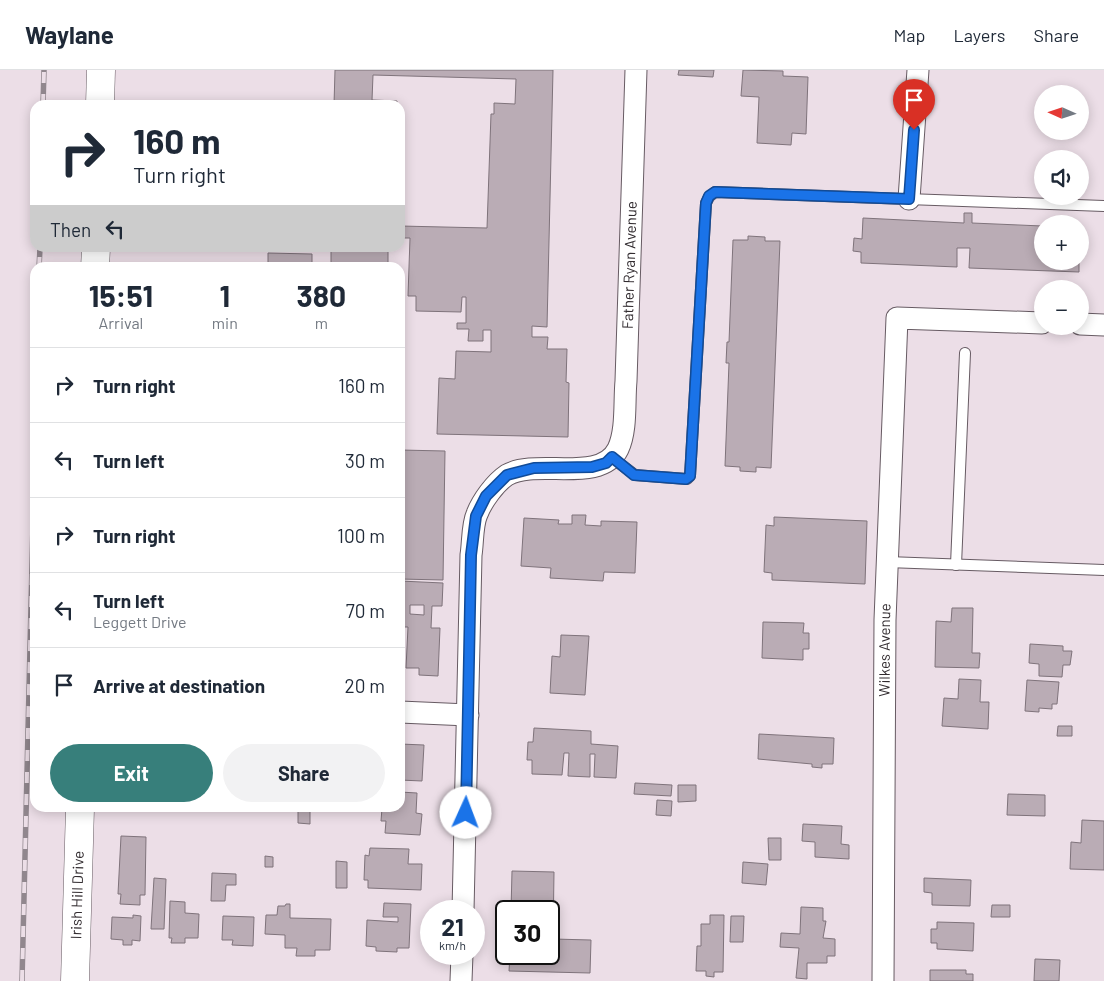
<!DOCTYPE html>
<meta charset="utf-8">
<style>
body{margin:0;font-family:Barlow,sans-serif;background:#f2f2f3;color:#1f2937;height:100vh;display:flex;flex-direction:column;font-size:19px;white-space:nowrap}
*{box-sizing:border-box;margin:0}
p{font-size:16px;color:#747a83}
.icon{flex:none;width:28px;height:28px;fill:none;stroke:currentColor;stroke-width:2;stroke-linecap:round;stroke-linejoin:round}
.map{position:relative;flex:1;overflow:hidden}
.sheet{position:absolute;left:30px;top:192px;width:375px;height:550px;display:flex;flex-direction:column;background:#fff;border-radius:15px;box-shadow:0 2px 12px #0003}
.sheet>*{flex:none}
.guide{position:absolute;left:30px;top:30px;width:375px;height:152px;border-radius:15px;box-shadow:0 2px 12px #0003;background:#fff;color:#1f2937;overflow:hidden}
.needle{width:32px;rotate:273deg}
.controls{position:absolute;left:1034px;top:15px;display:grid;gap:10px}
.controls a{display:grid;place-items:center;width:55px;height:55px;border-radius:50%;background:#fff;box-shadow:0 2px 12px #0003;font-size:25px}
.speed{position:absolute;left:420px;top:830px;display:flex;gap:10px;font-size:25px;font-weight:700;text-align:center}
.speed>*{display:grid;place-content:center;width:65px;height:65px;border-radius:50%;background:#fff;box-shadow:0 2px 12px #0003;line-height:1}
.speed small{font-size:12px;font-weight:400}
.speed .limit{border:2px solid #111;border-radius:8px;background:#fff;color:#111}
.pin{position:absolute;display:grid;place-items:center;width:42px;height:42px;color:#fff;margin:-51px -21px;border-radius:50% 50% 50% 0;rotate:-45deg;box-shadow:0 0 5px #0007}
.pin .icon{rotate:45deg}
.me{position:absolute;width:55px;margin:-28px;rotate:2deg;stroke-linejoin:round;filter:drop-shadow(0 0 4px #0008)}
.turn{display:flex;align-items:center;gap:18px;height:105px;padding:0 20px;font-size:22px}
.turn .icon{width:65px;height:65px;stroke-width:2.5}
.turn b{display:block;font-size:35px;line-height:42px}
.then{display:flex;align-items:center;height:48px;padding:0 20px;background:#0003;gap:10px;font-size:19px}
.eta{display:flex;justify-content:space-evenly;align-items:center;height:85px;text-align:center}
.eta b{font-size:30px;font-weight:700;line-height:35px}
.button{display:flex;gap:10px;margin-top:auto;padding:10px 20px}
.button a{flex:1;height:58px;border-radius:30px;background:#377f7b;color:#fff;font-size:20px;font-weight:700;line-height:58px;text-align:center}
.button a+a{background:#f2f2f3;color:#1f2937}
ul{padding:0;list-style:none}
li{display:flex;align-items:center;gap:15px;height:75px;padding:0 20px;border-top:1px solid #e0e1e3}
li div{flex:1}
li b{display:block;font-size:19px}
li em{font-style:normal}
header{display:flex;align-items:center;gap:30px;box-sizing:border-box;height:70px;padding:0 25px;background:#fff;border-bottom:1px solid #e0e1e3}
header strong{font-size:24px}
nav{display:flex;gap:28px;margin-inline-start:auto;font-size:18px}
.map>svg:first-child{display:block}
</style>
<header>
<strong>Waylane</strong>
<nav><a>Map</a><a>Layers</a><a>Share</a></nav>
</header>
<div class="map">
<svg width="1104" height="911" viewBox="0 0 1104 911">
<rect width="100%" height="100%" fill="#ecdee7"/>
<g fill="#baacb5" stroke="#7f737b" fill-rule="evenodd">
<path d="M335 0H553L547 257 532 256V267H548L547 279H567L566 312 569 313 568 367 437 364 439 308 455 309 456 281 491 282V260H483V271H468L469 259H457V253H466V227H462L461 242 416 241V226H408L410 168H400V156L487 158 491 44H494V33L515 34 516 9 373 5 372 30 397 31V35H334Z"/>
<path d="M679 0H714L713 7 678 5Z"/>
<path d="M743 0 783 1V6L808 7 806 64 792 63 791 75 757 73 759 27 741 26Z"/>
<path d="M964 143H972V153L1042 156V191H1079V202L969 198 970 178H957V197L861 193V182L853 181 854 168 862 169 863 148 964 153Z"/>
<path d="M748 166 765 167V171H780L771 398 756 397V402L740 401V397L725 396 729 293H726L727 272H729L733 170H748Z"/>
<path d="M1080 168H1087L1086 182 1080 181Z"/>
<rect x="331" y="178" width="57" height="20"/>
<path d="M268 183 312 184V198H268Z"/>
<path d="M400 380 445 381 443 510 400 509Z"/>
<path d="M572 445H586L585 455 601 456V451L637 452 635 503 604 502 603 511 550 508 551 498 521 496 524 448 559 450 558 454H572Z"/>
<path d="M774 447 867 451 865 514 772 510V503L764 502 766 455 774 456Z"/>
<path d="M400 511 443 513 442 536H432L431 558H440L438 606 419 605V598H406L408 557H400ZM410 535H424V545L410 544Z"/>
<path d="M952 538H973L972 583H980L979 598 935 597 936 551 951 552Z"/>
<path d="M763 552 804 553 803 563H809V579H803V590L762 588Z"/>
<path d="M561 565 589 566 585 625 550 623 552 586 560 587Z"/>
<path d="M1030 574 1063 576V581H1072L1070 595H1063L1062 607 1039 606V594L1029 593Z"/>
<path d="M959 609 981 610 980 632H989L988 659 942 656 944 628 958 629Z"/>
<path d="M1027 610 1059 612 1057 634H1052V639L1039 638V642L1025 641Z"/>
<path d="M1058 656H1072V666H1057Z"/>
<path d="M534 658 591 661V674L618 676 616 708 594 707 595 684H590V707L568 706 569 683H564L562 705 532 704V690H527L528 672H533Z"/>
<path d="M759 664 834 668 833 694H822V698L812 697V694L758 689Z"/>
<path d="M400 674 424 675 422 711 400 710Z"/>
<path d="M635 713 672 715 671 726 634 724Z"/>
<path d="M678 715H696V731L678 732Z"/>
<path d="M400 722 417 723 416 743 422 744 420 765 385 763 386 751H381L382 738H400Z"/>
<path d="M1008 724 1045 725V746L1007 745Z"/>
<path d="M657 730 672 731 671 746 656 745Z"/>
<path d="M298 738H310V754L298 753Z"/>
<path d="M1082 750 1104 751V800L1070 799 1071 772 1081 773Z"/>
<path d="M803 754 842 756 841 774 849 775V789L815 787V772L802 771Z"/>
<path d="M121 766 146 767 145 825H140V835L120 834 121 824H118Z"/>
<path d="M768 768H781V790H769Z"/>
<path d="M370 778 409 779 408 794H422L421 820 368 818V810H364L365 785 369 786Z"/>
<path d="M265 786 273 787V797H265Z"/>
<path d="M336 791 347 792V818H336Z"/>
<path d="M743 792 768 794 766 815 742 813Z"/>
<path d="M512 801 554 802 553 869 591 870 590 903 509 901 510 884H549V841H511Z"/>
<path d="M212 803 236 804V815H226L225 831H211Z"/>
<path d="M154 808 166 809 164 859H151Z"/>
<path d="M924 808 971 810 970 836 932 835V823L924 822Z"/>
<path d="M170 831 185 832V843L199 844 198 868H185V873H171L172 868H169Z"/>
<path d="M384 833 411 834 409 878H397V882L376 881V877L366 876 367 850 398 852V847H383Z"/>
<path d="M286 834H290V848L331 849 330 880H315V886H296L297 878H285V865L265 864 266 845H277L278 836H285Z"/>
<path d="M992 835H1010V847H991Z"/>
<path d="M801 837 823 838V851H826L823 868 835 869V886H827V893H807V909L796 908 799 878 780 877 781 863 800 864Z"/>
<path d="M133 845 141 846 140 871 132 870V875H123V870L111 869 112 847 133 848Z"/>
<path d="M710 845H724L723 902H714V907L706 906V901H696L697 876H701V854H710Z"/>
<path d="M223 846 254 847 253 876 232 875 233 870H222Z"/>
<path d="M731 846H744L743 872H730Z"/>
<path d="M937 852 974 853 973 881 937 879V873H931V859H937Z"/>
<path d="M1035 889 1060 890 1059 911H1034Z"/>
<path d="M930 900H966V904H973V911H930Z"/>
</g>
<g fill="none" stroke-linecap="round" stroke-linejoin="round">
<defs>
<g id="service">
<path d="M611 387 635 405 687 409 690 406 706 133 709 127 715 122 1104 136"/>
<path d="M887 492 1104 500"/>
<path d="M956 495 965 283"/>
</g>
<g id="minor">
<path d="M909 129 918 0"/>
<path d="M1080 254 1104 255"/>
<path d="M400 642 468 645"/>
<path id="s1" d="M463 841 471 485C473 473 472 455 477 444 482 431 495 413 507 405 537 388 601 414 618 379 627 360 624 332 626 311L636 0"/>
<path d="M461 911 462 884"/>
<path id="s2" d="M883 911 885 550 897 248 1042 253"/>
</g>
<g id="secondary">
<path d="M100 35 101 0"/>
<path d="M95 198 96 178"/>
<path id="s3" d="M75 911 80 738"/>
</g>
</defs>
<use href="#service" stroke="#675b63" stroke-width="12"/>
<use href="#minor" stroke="#675b63" stroke-width="23"/>
<use href="#secondary" stroke="#675b63" stroke-width="29"/>
<use href="#service" stroke="#fff" stroke-width="10"/>
<use href="#minor" stroke="#fff" stroke-width="21"/>
<use href="#secondary" stroke="#fff" stroke-width="28"/>
<defs>
<g id="rail">
<path d="M43 35 44 0"/>
<path d="M39 198 40 178"/>
<path d="M22 911 35 371"/>
</g>
</defs>
<use href="#rail" stroke="#91878e" stroke-width="5.5"/>
<use href="#rail" stroke="#ecdee7" stroke-width="4" stroke-dasharray="11" stroke-linecap="butt"/>
</g>
<g fill="none" stroke-linecap="round" stroke-linejoin="round">
<defs>
<path id="route" d="M466 743 471 485 476 446 486 426 507 405 534 398 592 397 606 393 612 387 634 405 686 409 690 406 706 133 709 126 715 122 909 129 914 60"/>
</defs>
<use href="#route" stroke="#114b97" stroke-width="12"/>
<use href="#route" stroke="#1a73e8" stroke-width="9"/>
</g>
<g text-anchor="middle" stroke-width="4.5" stroke-linejoin="round" paint-order="stroke">
<g font-size="15" fill="#322c30" stroke="#ecdee7">
<text dy="5" stroke="none"><textPath href="#s1" startOffset="751">Father Ryan Avenue</textPath></text>
<text dy="5" stroke="none"><textPath href="#s2" startOffset="331">Wilkes Avenue</textPath></text>
<text dy="5" stroke="none"><textPath href="#s3" startOffset="86">Irish Hill Drive</textPath></text>
</g>
</g>
</svg>
<div class="controls">
<a><svg class="needle" viewBox="-14 -14 28 28"><path d="M0-13l5 13h-10z" fill="#e53935"/><path d="M0 13l5-13h-10z" fill="#747a83"/></svg></a>
<a><svg class="icon" aria-label="sound" viewBox="0 0 24 24"><path d="M4 9h4l5-4v14l-5-4H4zM17 9q2 3 0 6"/></svg></a>
<a>+</a>
<a>−</a>
</div>
<div class="speed"><div>21<small>km/h</small></div><div class="limit">30</div></div>
<div class="pin" style="left:914px;top:60px;background:#d93025"><svg class="icon" aria-label="arrive" viewBox="0 0 24 24"><path d="M6 21V4h12l-3 4 3 4H6"/></svg></div>
<svg class="me" style="left:466px;top:743px" viewBox="-20 -20 40 40"><circle r="19" fill="#fff"/><path d="M0-13L10 11 0 6-10 11z" fill="#1a73e8"/></svg>
<div class="guide">
<div class="turn"><svg class="icon" aria-label="right" viewBox="0 0 24 24"><path d="M7 20v-9h11M14 6l5 5-5 5"/></svg><div><b>160 m</b>Turn right</div></div>
<div class="then">Then<svg class="icon" aria-label="left" viewBox="0 0 24 24"><path d="M17 20v-9H6M10 6l-5 5 5 5"/></svg></div>
</div>
<section class="sheet">
<div class="eta">
<div><b>15:51</b><p>Arrival</p></div>
<div><b>1</b><p>min</p></div>
<div><b>380</b><p>m</p></div>
</div>
<ul>
<li><svg class="icon" aria-label="right" viewBox="0 0 24 24"><path d="M7 20v-9h11M14 6l5 5-5 5"/></svg><div><b>Turn right</b></div><em>160 m</em></li>
<li><svg class="icon" aria-label="left" viewBox="0 0 24 24"><path d="M17 20v-9H6M10 6l-5 5 5 5"/></svg><div><b>Turn left</b></div><em>30 m</em></li>
<li><svg class="icon" aria-label="right" viewBox="0 0 24 24"><path d="M7 20v-9h11M14 6l5 5-5 5"/></svg><div><b>Turn right</b></div><em>100 m</em></li>
<li><svg class="icon" aria-label="left" viewBox="0 0 24 24"><path d="M17 20v-9H6M10 6l-5 5 5 5"/></svg><div><b>Turn left</b><p>Leggett Drive</p></div><em>70 m</em></li>
<li><svg class="icon" aria-label="arrive" viewBox="0 0 24 24"><path d="M6 21V4h12l-3 4 3 4H6"/></svg><div><b>Arrive at destination</b></div><em>20 m</em></li>
</ul>
<div class="button"><a>Exit</a><a>Share</a></div>
</section>
</div>
